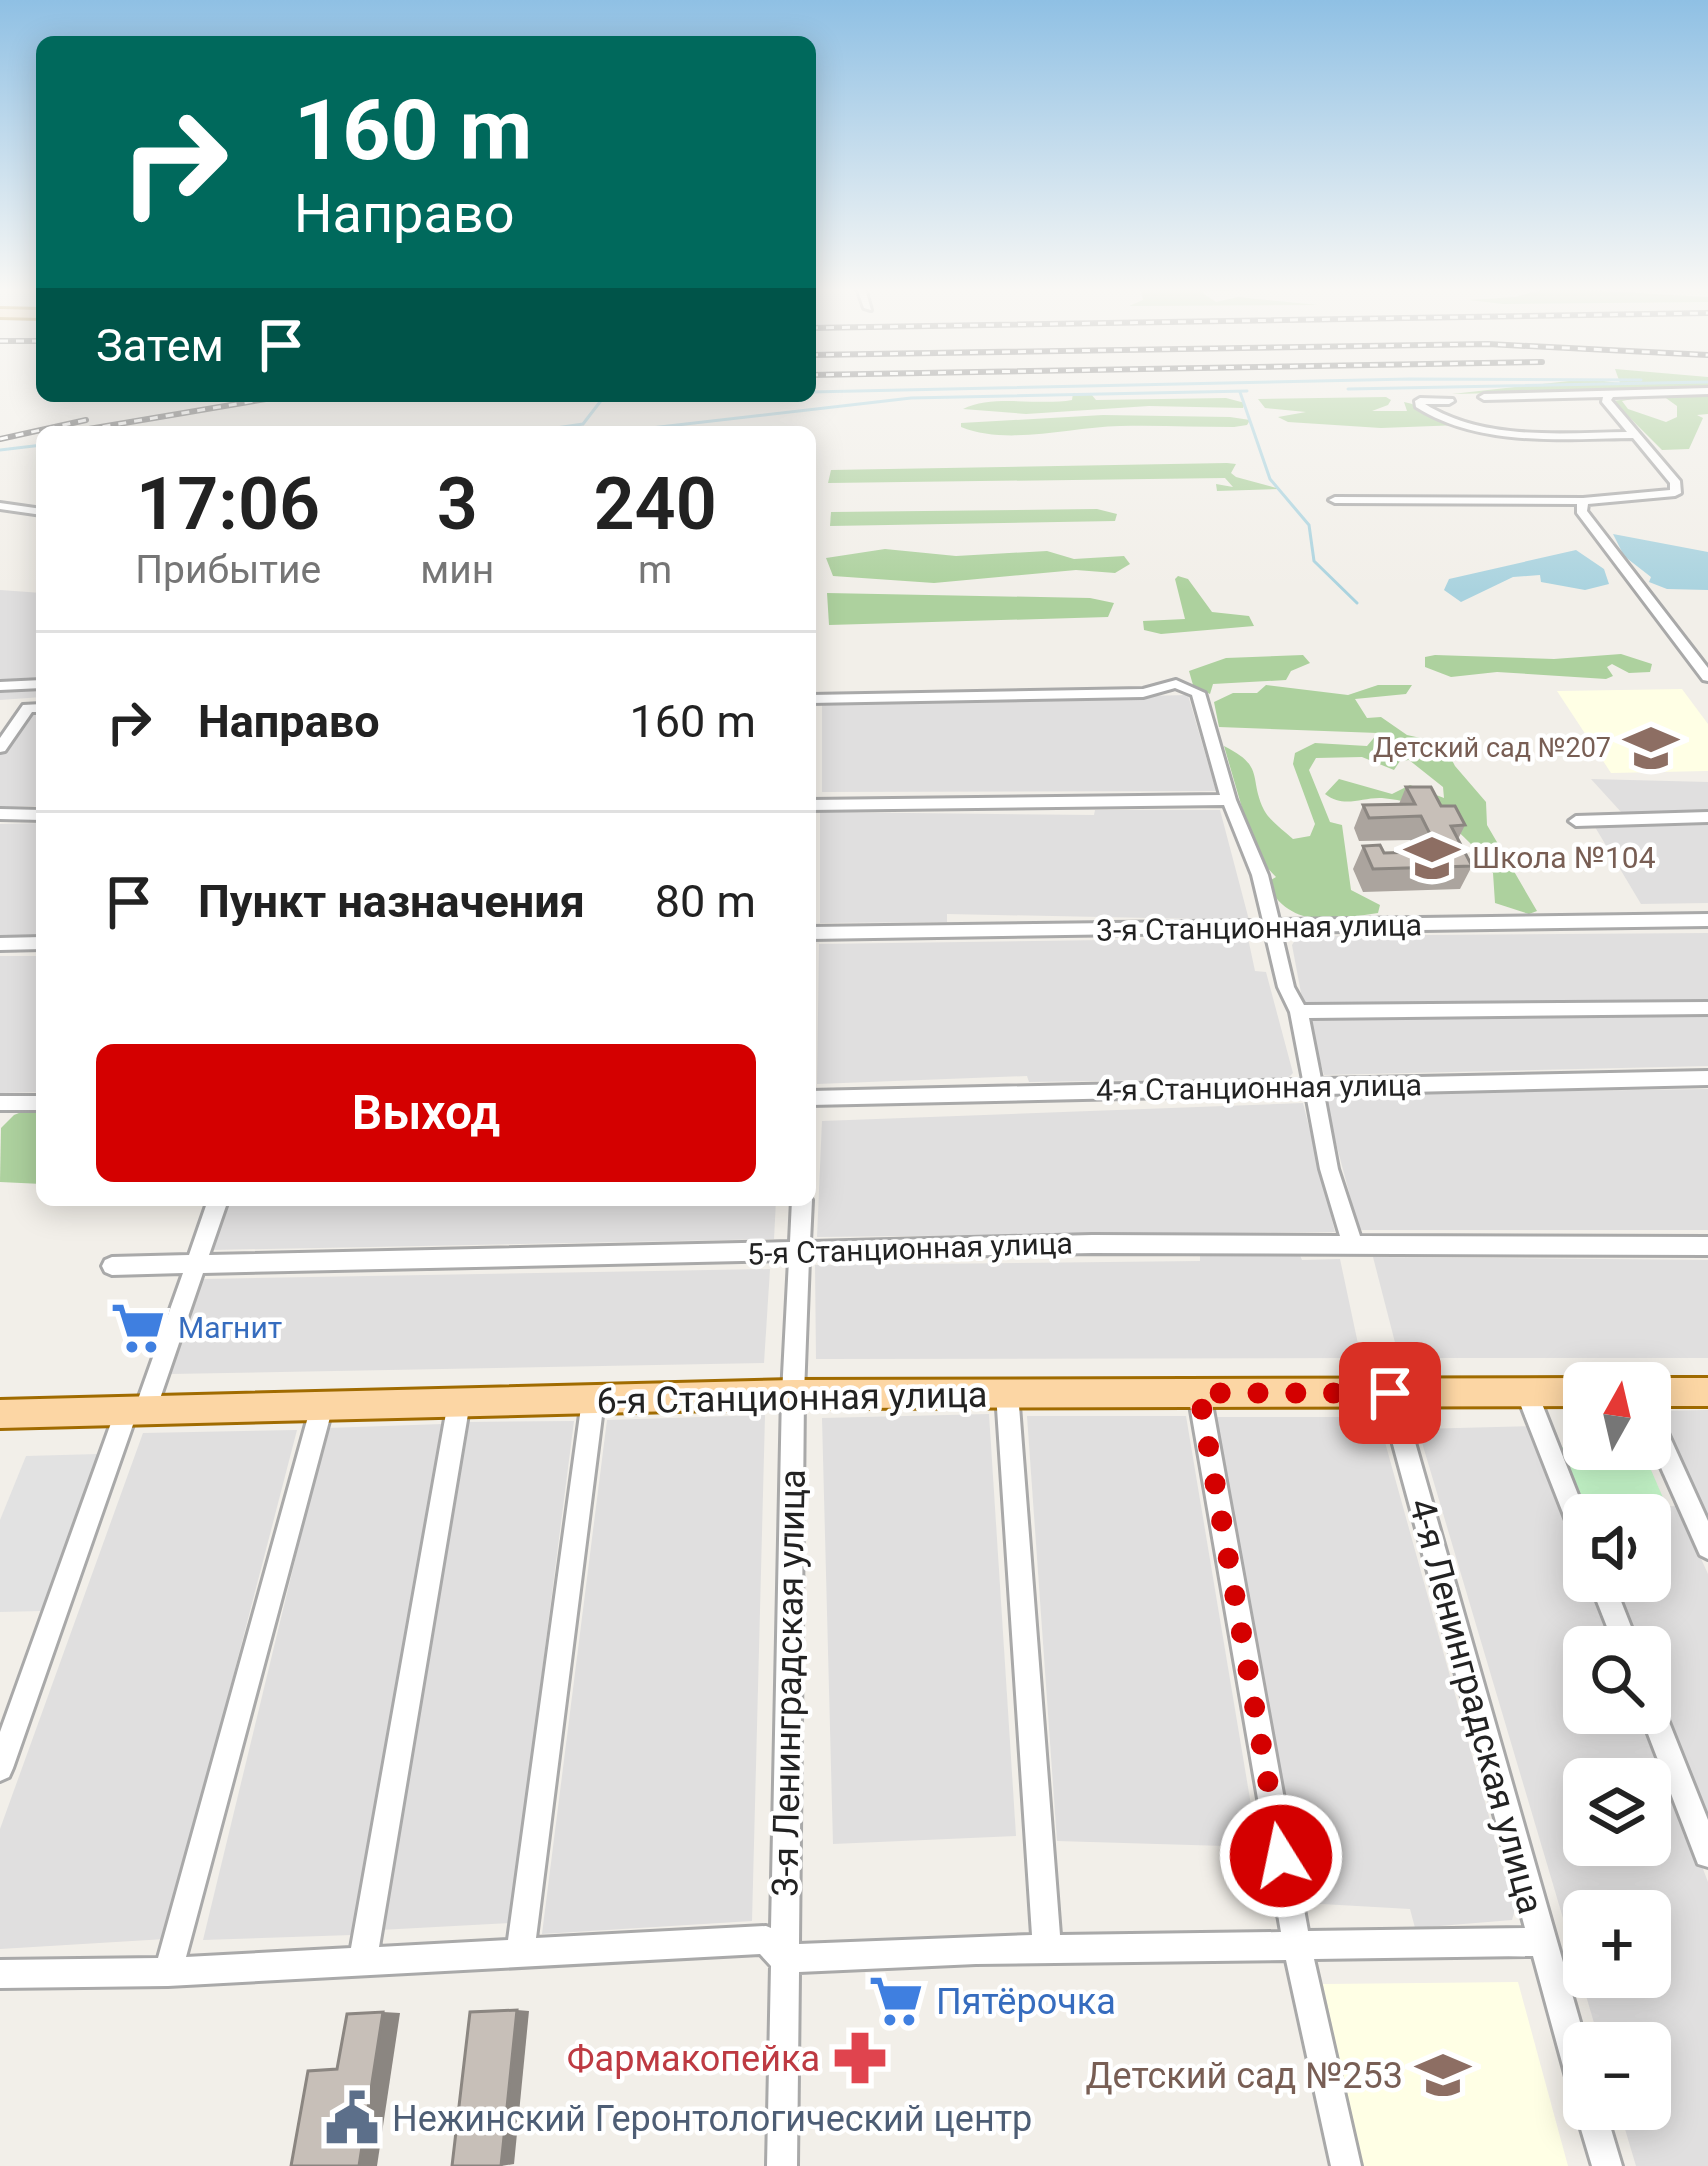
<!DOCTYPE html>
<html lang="ru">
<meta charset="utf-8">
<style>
body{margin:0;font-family:Roboto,sans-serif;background:#f2f2f2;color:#222;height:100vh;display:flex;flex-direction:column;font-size:45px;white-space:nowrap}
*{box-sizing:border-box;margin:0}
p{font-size:39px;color:#767676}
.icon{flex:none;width:66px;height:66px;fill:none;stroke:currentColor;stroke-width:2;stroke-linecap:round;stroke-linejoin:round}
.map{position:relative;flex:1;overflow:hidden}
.panel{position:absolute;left:36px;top:426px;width:780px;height:780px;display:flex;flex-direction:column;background:#fff;border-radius:18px;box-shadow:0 6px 30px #0003}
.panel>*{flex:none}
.hud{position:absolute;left:36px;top:36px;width:780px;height:366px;border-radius:18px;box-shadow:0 6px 30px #0003;background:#00695c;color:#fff;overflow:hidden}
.needle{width:78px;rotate:8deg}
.tools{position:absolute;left:1563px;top:1362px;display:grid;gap:24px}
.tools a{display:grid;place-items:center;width:108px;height:108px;border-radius:18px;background:#fff;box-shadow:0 6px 30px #0003;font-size:60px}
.pin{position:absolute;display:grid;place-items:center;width:102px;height:102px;color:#fff;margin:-51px;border-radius:24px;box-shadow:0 6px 18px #0006}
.me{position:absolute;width:132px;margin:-66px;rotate:350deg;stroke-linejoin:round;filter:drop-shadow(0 0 9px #0008)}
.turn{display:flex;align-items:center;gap:42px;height:252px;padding:0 60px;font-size:54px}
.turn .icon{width:156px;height:156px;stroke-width:2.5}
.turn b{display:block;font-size:84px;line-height:102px}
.then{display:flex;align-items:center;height:114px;padding:0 60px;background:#0003;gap:24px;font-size:45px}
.eta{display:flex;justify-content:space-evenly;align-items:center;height:204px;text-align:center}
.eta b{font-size:72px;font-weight:600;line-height:84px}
.button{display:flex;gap:24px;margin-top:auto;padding:24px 60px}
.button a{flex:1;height:138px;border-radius:18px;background:#d40000;color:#fff;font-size:48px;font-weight:600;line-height:138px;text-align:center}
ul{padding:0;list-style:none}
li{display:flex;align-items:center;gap:36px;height:180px;padding:0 60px;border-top:3px solid #e0e0e0}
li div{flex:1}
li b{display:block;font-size:45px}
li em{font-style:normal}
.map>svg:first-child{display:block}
</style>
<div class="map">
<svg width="1708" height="2166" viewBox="0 0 1708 2166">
<rect width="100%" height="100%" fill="#f2efe9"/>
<g fill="#e0dfdf" fill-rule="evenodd">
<path d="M0 590 42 593V697L0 700Z"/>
<path d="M1188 695 1216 791 822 792V703Z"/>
<path d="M42 709V806L0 807V753L30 710Z"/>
<path d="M1591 779 1708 782V811L1622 813Z"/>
<path d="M1095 810H1220L1249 920 947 914V922L820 923V812L1094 815Z"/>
<path d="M42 823V937H0V824Z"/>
<path d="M1708 825V903L1641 904 1595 827Z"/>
<path d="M1708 933V1000L1304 1009 1292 945 1298 936Z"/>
<path d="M1248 938 1255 971 1266 972 1293 1073 1288 1078 1029 1082 1027 1076 817 1084 819 944Z"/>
<path d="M0 956H42V1092L0 1093Z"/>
<path d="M1708 1012V1066L1324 1075 1308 1019Z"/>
<path d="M1708 1089V1230H1359L1323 1094Z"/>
<path d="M1303 1103 1335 1232 817 1237 822 1121Z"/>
<path d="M228 1200H776L774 1239 211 1250Z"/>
<path d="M1299 1253 1302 1260 1340 1259 1361 1358 816 1359 815 1265 1200 1261V1255Z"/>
<path d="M1373 1257 1708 1260V1358H1399Z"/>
<path d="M770 1269 764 1363 170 1374 202 1279Z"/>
<path d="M1708 1410V1525L1656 1411Z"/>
<path d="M989 1414 1016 1836 833 1844 822 1418Z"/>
<path d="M765 1415 752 1921 542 1934 607 1420Z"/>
<path d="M1027 1416H1186L1258 1847 1057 1841Z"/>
<path d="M1212 1417H1378L1515 1910 1512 1920 1415 1928 1410 1909 1304 1903Z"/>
<path d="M574 1421 510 1923 380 1930 466 1422Z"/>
<path d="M443 1424 352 1935 203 1940 327 1428Z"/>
<path d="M1532 1426 1584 1560V1581H1592L1617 1647H1584V1713H1643L1708 1882V2166H1636L1619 2109H1650V2043H1600L1418 1429ZM1584 1779H1650V1845H1584ZM1584 1911H1650V1977H1584Z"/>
<path d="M297 1430 165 1939 0 1949V1829L143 1433Z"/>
<path d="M1677 1506 1708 1574V1825L1650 1677V1647H1638L1612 1581H1650V1515H1586L1584 1509Z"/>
</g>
<g fill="#ffffe5">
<path d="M1682 689 1708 724V771L1611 773 1557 691Z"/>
<path d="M1518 1982 1568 2166H1362L1323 1984Z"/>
</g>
<g fill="#add19e">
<path d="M1140 288H1308L1201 292 1216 302 1238 297 1318 305 1129 306 1143 300Z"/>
<path d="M1549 288 1708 297V302L1503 304 1469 300 1515 297Z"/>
<path d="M1615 369 1708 377V389L1452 394 1587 379 1620 383Z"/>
<path d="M1073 393 1091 394 1096 400 1226 398 1245 403 1243 408 1149 406 1026 414 963 409C993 394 1038 406 1072 400Z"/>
<path d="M1708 395V414L1697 415 1703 418 1689 449 1662 450 1613 401 1643 397 1622 401 1628 409 1666 422 1677 417V406L1663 396Z"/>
<path d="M1386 397 1391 400 1388 405 1372 411H1407L1404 402C1421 405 1441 419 1460 425L1381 428 1288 422 1278 417 1306 412 1265 408 1258 399Z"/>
<path d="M1103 415 1230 417 1250 420 1247 425 1234 427C1196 427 1158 425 1120 426 1069 427 1009 446 961 427V423Z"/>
<path d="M1227 463 1236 464 1231 473 1236 477 1280 489 1217 491 1216 484 1233 487 1225 478 828 483 831 470Z"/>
<path d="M1097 509 1117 514 1115 521 830 526 831 512Z"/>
<path d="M885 549 956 556 1047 551 1074 559 1124 556 1130 564 1115 573 1076 570 934 583 833 576 826 558Z"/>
<path d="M1178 576 1188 579 1212 612 1249 616 1254 626 1161 634 1144 630 1143 621 1185 619 1175 579Z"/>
<path d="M827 593 1090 598 1114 603 1108 617 829 625Z"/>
<path d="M1621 654 1652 664 1650 672 1629 673 1612 664 1607 667 1613 676 1606 679 1497 672 1451 677 1425 667V657L1435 655 1554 659Z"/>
<path d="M1303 655 1310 663 1291 671 1286 680 1213 684 1210 694 1193 685 1189 671 1226 658Z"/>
<path d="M1266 685 1348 695 1378 685H1412L1406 694 1355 699 1367 718 1381 717 1407 735 1443 743 1455 766 1486 802 1487 825 1537 911 1529 914 1495 903 1493 873 1473 861 1475 848C1447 819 1425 802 1382 798 1361 797 1345 809 1325 794L1339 779 1392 794 1410 785 1444 798 1443 787 1409 760 1400 761 1394 770 1362 757 1316 758 1309 770 1330 822 1342 825 1351 890 1380 905 1378 913C1332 920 1291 930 1266 883L1276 877 1256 856 1224 746C1266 767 1248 777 1264 810 1269 820 1284 831 1293 839L1310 836 1315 824 1293 764 1295 753 1315 743 1367 746 1378 733 1219 727 1214 702 1233 693H1257Z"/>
<path d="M31 1108H42V1184L0 1182 1 1128 14 1115Z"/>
</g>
<path fill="#c8facc" d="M1561 1447 1642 1449 1664 1500 1583 1502Z"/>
<path fill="#e2e2e2" d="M98 1454 41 1611 0 1612V1520L26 1456Z"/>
<g fill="#aad3df">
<path d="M1613 534 1708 552V590L1667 589 1649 582 1651 577 1624 556Z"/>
<path d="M1576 550 1604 569 1609 584 1585 590 1541 582 1540 575 1513 577 1461 602 1444 590 1449 579Z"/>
</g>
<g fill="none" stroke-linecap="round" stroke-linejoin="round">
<g stroke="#aad3df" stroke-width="3">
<path d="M1348 389 1708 382"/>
<path d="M810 392 1410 379 1641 380"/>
<path d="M1240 392 1270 479 1309 525 1314 561 1357 603"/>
<path d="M529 432 583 424 603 398 611 396"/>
<path d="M616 432 911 398 1247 391"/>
<path d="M0 450 42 445"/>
</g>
<defs>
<g id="minor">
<path d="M857 288H865L871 310 864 308Z"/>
<path d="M1708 388V394L1613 397 1611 400 1680 481 1681 493 1675 496 1588 504 1587 511 1708 668V681L1703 680 1577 513V504L1335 503 1329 500 1335 497 1583 498 1670 490V483L1633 438C1561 439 1479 447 1416 407L1415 401 1420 398 1453 399 1454 401 1449 404H1425C1484 441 1561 433 1627 432L1602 402 1603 397 1484 400 1479 397 1484 394Z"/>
<path d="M0 503 42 509V515L0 509Z"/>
<path d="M42 680V688L0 690V682Z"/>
<path d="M1176 680 1205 693 1236 800 1268 875 1279 920 1708 914V926L1281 932 1294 987 1304 1005 1708 1002V1014L1309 1018 1321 1079 1708 1071V1085L1324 1094 1338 1169 1360 1236 1708 1237V1255L1092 1253 809 1259 804 1394 799 1944 1032 1935 996 1393 999 1386 1007 1383 1015 1386 1018 1393 1060 1935 1281 1932 1188 1393 1191 1386 1199 1383 1207 1386 1210 1393 1308 1931 1525 1928 1379 1393 1382 1386 1390 1383 1398 1386 1401 1393 1586 2043 1584 2109H1605L1622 2166H1592L1575 2109 1579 2101 1574 2098 1569 2088 1533 1956 1314 1959 1361 2166H1331L1286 1960 976 1964 799 1972 797 2166H767L771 1966 760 1954 168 1986 0 1988V1960L158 1958 311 1406 314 1399 322 1396 330 1399 333 1406 186 1957 351 1948 448 1402 451 1395 459 1392 467 1395 470 1402 379 1947 508 1940 582 1400 585 1393 593 1390 601 1393 604 1400 536 1938 766 1926 771 1928 782 1394 789 1260 203 1273 153 1419 145 1422 136 1416 13 1768 9 1777 0 1781V1732L115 1412 118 1405 126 1402 135 1408 183 1273 112 1275 105 1272 102 1266 105 1260 112 1257 189 1255 208 1200H228L209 1255 790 1242 792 1200H810V1197L812 1200 810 1242 1092 1235 1340 1236 1320 1169 1306 1094 810 1105V1091L1303 1080 1290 1012 1278 987 1265 932 810 939V927L1263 921 1252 875 1224 805 810 810V800L1220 795 1192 695 1175 688 1143 697 810 703V695L1143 689Z"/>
<path d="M42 704V712H32L5 751 0 752V738L23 705Z"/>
<path d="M0 809 42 810V820L0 819Z"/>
<path d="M1708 812V822L1576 826 1569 821 1576 816Z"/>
<path d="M42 937V949L0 950V938Z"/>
<rect x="0" y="1096" width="42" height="14"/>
<path d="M1527 1383 1535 1386 1586 1515H1584V1550L1576 1546 1516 1393 1519 1386Z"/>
<path d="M1650 1408 1658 1411 1708 1521V1559L1700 1555 1650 1443Z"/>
<path d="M1589 1581H1613L1639 1647H1615Z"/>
<path d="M1650 1693 1659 1697 1708 1820V1867L1698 1864 1640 1713H1650Z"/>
</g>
<g id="major">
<path d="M0 309 42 310V318L0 317Z"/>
<path d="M1584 1378 1594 1383H1584V1406L793 1408 0 1428V1400L793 1380Z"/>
<path d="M1650 1378H1708V1406H1650V1383H1640Z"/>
</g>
</defs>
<use href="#minor" stroke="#a9a9a9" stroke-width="6"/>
<use href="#major" stroke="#a06b00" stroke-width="6"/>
<use href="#minor" fill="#fff" fill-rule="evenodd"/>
<use href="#major" fill="#fcd6a4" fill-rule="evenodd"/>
<defs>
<g id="rail">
<path d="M810 328 1708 313"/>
<path d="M0 341H42"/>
<path d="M810 355 1488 344 1708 355"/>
<path d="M810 375 1542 362"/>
<path d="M71 432 284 396"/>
<path d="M0 439 86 420"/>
</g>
</defs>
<use href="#rail" stroke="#707070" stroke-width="6"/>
<use href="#rail" stroke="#fff" stroke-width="3" stroke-dasharray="8" stroke-linecap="butt"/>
</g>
<path fill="#aba49e" d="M1406 787 1441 806 1465 825 1458 839 1472 866 1460 889 1363 892 1353 869 1363 846 1384 853H1408L1413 844 1410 840 1359 841 1354 828 1363 805 1399 804Z"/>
<g fill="#8b8681">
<path d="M517 2010 529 2011 514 2164 501 2166Z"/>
<path d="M383 2012 400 2013 377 2166H359Z"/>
</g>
<g fill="#c7bfb8" stroke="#8b8681" stroke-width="3">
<path d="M1406 787H1431L1441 806H1455L1465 825 1451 826 1472 866 1373 869 1363 846 1380 845 1384 853 1416 852 1412 844H1435L1421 816 1369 818 1363 805 1415 804Z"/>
<path d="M517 2010 501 2166H452L470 2012Z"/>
<path d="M383 2012 359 2166H291L308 2071 337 2069 347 2014Z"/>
</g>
<linearGradient id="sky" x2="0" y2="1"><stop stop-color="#8fc0e4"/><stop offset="0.49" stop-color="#f9f8f5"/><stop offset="1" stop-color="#f9f8f5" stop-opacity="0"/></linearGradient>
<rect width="1708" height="591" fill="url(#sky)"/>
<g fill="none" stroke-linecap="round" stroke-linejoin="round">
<path stroke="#d40000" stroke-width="21" stroke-dasharray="0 37.8" d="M1281 1856 1199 1393H1390"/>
</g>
<defs>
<symbol id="school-bare" viewBox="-9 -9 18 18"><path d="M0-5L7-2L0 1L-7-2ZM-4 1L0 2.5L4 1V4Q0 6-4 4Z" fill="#8d6e63" stroke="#fff" stroke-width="2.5" paint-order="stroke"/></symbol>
<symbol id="supermarket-bare" viewBox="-9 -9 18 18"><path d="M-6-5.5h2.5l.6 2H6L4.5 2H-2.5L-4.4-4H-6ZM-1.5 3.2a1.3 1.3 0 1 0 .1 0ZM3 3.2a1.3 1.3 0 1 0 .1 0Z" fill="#3f7fe0" stroke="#fff" stroke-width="2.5" paint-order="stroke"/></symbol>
<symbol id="pharmacy-bare" viewBox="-9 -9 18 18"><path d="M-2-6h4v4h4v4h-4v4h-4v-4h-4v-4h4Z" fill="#e0444e" stroke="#fff" stroke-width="2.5" paint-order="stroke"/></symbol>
<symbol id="civic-bare" viewBox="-9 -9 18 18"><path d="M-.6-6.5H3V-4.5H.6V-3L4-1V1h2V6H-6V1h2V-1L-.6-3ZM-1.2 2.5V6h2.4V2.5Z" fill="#5c6f8a" stroke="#fff" stroke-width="2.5" paint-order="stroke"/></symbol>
</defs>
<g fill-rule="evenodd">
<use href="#school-bare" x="1613" y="710" width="76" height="76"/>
<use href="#school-bare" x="1394" y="820" width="76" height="76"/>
<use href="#supermarket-bare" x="100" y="1290" width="76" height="76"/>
<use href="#supermarket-bare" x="858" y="1963" width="76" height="76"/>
<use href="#pharmacy-bare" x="822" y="2020" width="76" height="76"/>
<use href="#school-bare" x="1405" y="2037" width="76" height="76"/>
<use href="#civic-bare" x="314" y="2080" width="76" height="76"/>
</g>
<g text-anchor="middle" stroke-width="9" stroke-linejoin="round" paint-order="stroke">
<g font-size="27" fill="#785e54" stroke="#fff" text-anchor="end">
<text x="1611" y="757">Детский сад №207</text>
</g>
<g font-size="30" fill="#785e54" stroke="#fff" text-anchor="start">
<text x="1472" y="868">Школа №104</text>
</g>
<g font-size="30" fill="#222" stroke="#fff">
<text transform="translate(1259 928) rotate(-1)" y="10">3-я Станционная улица</text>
<text transform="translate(1259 1088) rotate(-1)" y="10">4-я Станционная улица</text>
<text transform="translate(910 1249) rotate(-2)" y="10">5-я Станционная улица</text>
</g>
<g font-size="30" fill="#366cbe" stroke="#fff" text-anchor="start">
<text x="178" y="1338">Магнит</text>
</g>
<g font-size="36" fill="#222" stroke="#fff">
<text transform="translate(792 1397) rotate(-1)" y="13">6-я Станционная улица</text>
<text transform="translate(788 1683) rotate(-89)" y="13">3-я Ленинградская улица</text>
<text transform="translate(1477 1706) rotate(75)" y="13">4-я Ленинградская улица</text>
</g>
<g font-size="36" fill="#366cbe" stroke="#fff" text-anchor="start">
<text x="936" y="2014">Пятёрочка</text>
</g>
<g font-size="36" fill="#be3a42" stroke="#fff" text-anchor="end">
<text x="820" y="2071">Фармакопейка</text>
</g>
<g font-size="36" fill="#785e54" stroke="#fff" text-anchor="end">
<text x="1403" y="2088">Детский сад №253</text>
</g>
<g font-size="36" fill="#4e5e75" stroke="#fff" text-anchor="start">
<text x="392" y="2131">Нежинский Геронтологический центр</text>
</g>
</g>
</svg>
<div class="tools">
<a><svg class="needle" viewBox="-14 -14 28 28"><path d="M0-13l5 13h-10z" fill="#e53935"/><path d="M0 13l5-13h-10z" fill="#767676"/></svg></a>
<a><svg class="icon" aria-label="sound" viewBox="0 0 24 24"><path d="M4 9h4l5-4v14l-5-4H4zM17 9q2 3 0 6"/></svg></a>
<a><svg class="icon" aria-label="search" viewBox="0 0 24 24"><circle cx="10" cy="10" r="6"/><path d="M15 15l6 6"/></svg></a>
<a><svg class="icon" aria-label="layers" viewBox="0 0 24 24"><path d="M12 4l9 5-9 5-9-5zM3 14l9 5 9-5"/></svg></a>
<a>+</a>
<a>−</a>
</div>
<div class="pin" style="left:1390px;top:1393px;background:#d93025"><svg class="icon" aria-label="arrive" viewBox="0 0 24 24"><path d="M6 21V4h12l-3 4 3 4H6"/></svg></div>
<svg class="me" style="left:1281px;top:1856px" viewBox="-20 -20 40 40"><circle r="17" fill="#d40000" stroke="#fff" stroke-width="3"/><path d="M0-11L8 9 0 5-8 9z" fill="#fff"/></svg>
<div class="hud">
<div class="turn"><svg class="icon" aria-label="right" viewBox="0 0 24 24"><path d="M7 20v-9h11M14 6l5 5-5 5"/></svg><div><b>160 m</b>Направо</div></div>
<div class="then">Затем<svg class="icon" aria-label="arrive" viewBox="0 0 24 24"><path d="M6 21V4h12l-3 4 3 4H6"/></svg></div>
</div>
<section class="panel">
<div class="eta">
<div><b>17:06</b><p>Прибытие</p></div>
<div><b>3</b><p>мин</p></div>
<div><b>240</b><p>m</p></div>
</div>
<ul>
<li><svg class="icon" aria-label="right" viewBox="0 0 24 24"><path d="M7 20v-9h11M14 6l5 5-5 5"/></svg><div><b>Направо</b></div><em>160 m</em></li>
<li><svg class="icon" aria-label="arrive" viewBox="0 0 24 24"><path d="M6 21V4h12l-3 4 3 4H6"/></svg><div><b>Пункт назначения</b></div><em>80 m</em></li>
</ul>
<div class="button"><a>Выход</a></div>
</section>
</div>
